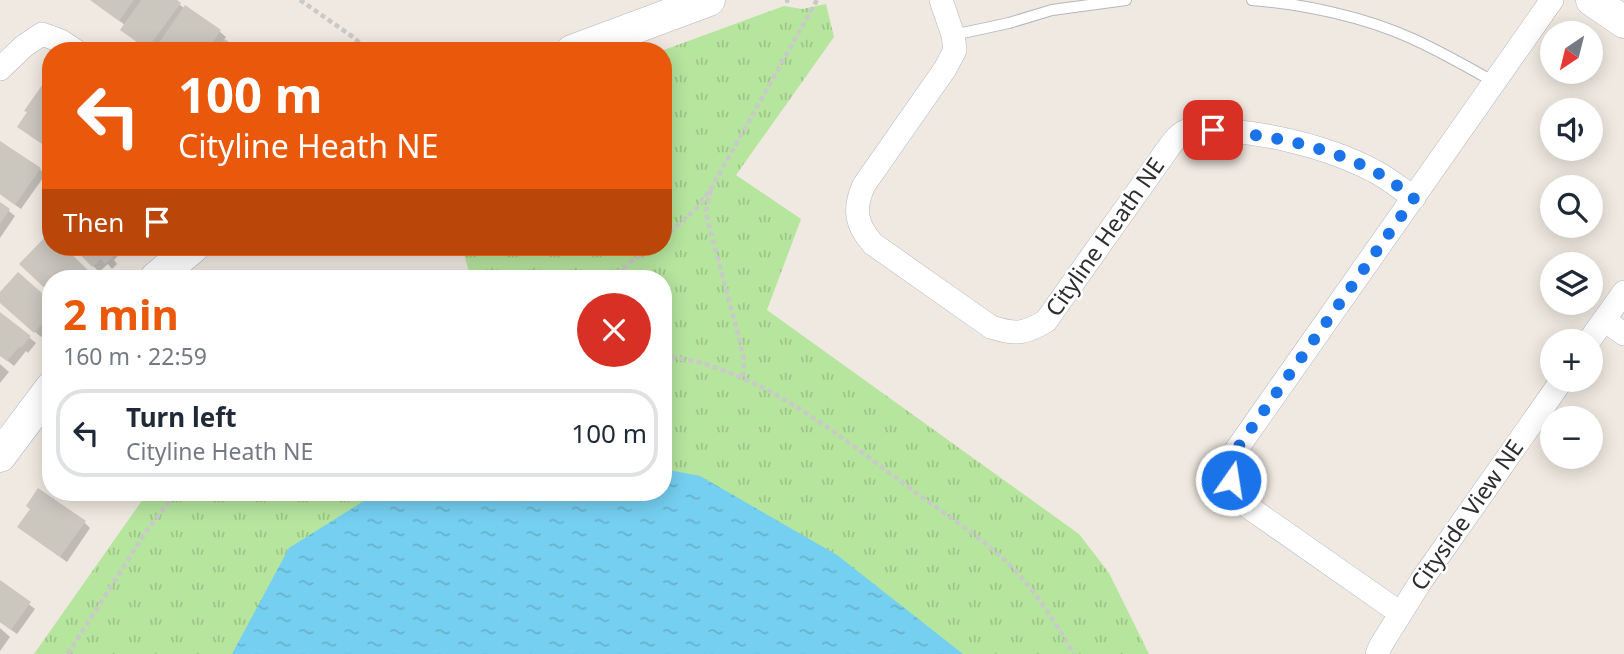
<!DOCTYPE html>
<meta charset="utf-8">
<style>
body{margin:0;font-family:"Noto Sans",sans-serif;background:#f6f6f7;color:#1f2937;height:100vh;display:flex;flex-direction:column;font-size:26px;white-space:nowrap}
*{box-sizing:border-box;margin:0}
p{font-size:23px;color:#747a83}
.icon{flex:none;width:38px;height:38px;fill:none;stroke:currentColor;stroke-width:2;stroke-linecap:round;stroke-linejoin:round}
.map{position:relative;flex:1;overflow:hidden}
.drawer{position:absolute;left:42px;top:270px;width:630px;height:231px;display:flex;flex-direction:column;background:#fff;border-radius:28px;box-shadow:0 4px 18px #0003}
.drawer>*{flex:none}
.banner{position:absolute;left:42px;top:42px;width:630px;height:214px;border-radius:28px;box-shadow:0 4px 18px #0003;background:#ea580c;color:#fff;overflow:hidden}
.needle{width:46px;rotate:215deg}
.controls{position:absolute;left:1540px;top:21px;display:grid;gap:14px}
.controls a{display:grid;place-items:center;width:63px;height:63px;border-radius:50%;background:#fff;box-shadow:0 4px 18px #0003;font-size:35px}
.pin{position:absolute;display:grid;place-items:center;width:60px;height:60px;color:#fff;margin:-30px;border-radius:14px;box-shadow:0 4px 10px #0006}
.me{position:absolute;width:77px;margin:-38px;rotate:13deg;stroke-linejoin:round;filter:drop-shadow(0 0 5px #0008)}
.turn{display:flex;align-items:center;gap:24px;height:147px;padding:0 21px;font-size:32px}
.turn .icon{width:91px;height:91px;stroke-width:2.5}
.turn b{display:block;font-size:49px;line-height:60px}
.then{display:flex;align-items:center;height:66px;padding:0 21px;background:#0003;gap:14px;font-size:26px}
.round{display:grid;place-items:center;flex:none;width:74px;height:74px;border-radius:37px;background:#f6f6f7}
.headline{display:flex;align-items:center;justify-content:space-between;height:119px;padding:0 21px}
h1{font-size:42px;font-weight:700;line-height:52px;color:#ea580c}
ul{padding:0;list-style:none}
li{display:flex;align-items:center;gap:21px;height:88px;margin:0 14px 10px;padding:0 7px;border:4px solid #e0e1e3;border-radius:28px}
li div{flex:1}
li b{display:block;font-size:26px}
li em{font-style:normal}
.map>svg:first-child{display:block}
</style>
<div class="map">
<svg width="1624" height="654" viewBox="0 0 1624 654">
<defs>
<pattern id="grass-tufts" width="24" height="20" patternUnits="userSpaceOnUse" patternTransform="scale(1.75)"><rect width="24" height="20" fill="#b6e59e"/><path d="M3 7l-1-3M5 7V3M7 7l1-3M15 17l-1-3M17 17v-4M19 17l1-3" fill="none" stroke="#9dc588"/></pattern>
<pattern id="water-ripples" width="26" height="14" patternUnits="userSpaceOnUse" patternTransform="scale(1.75)"><rect width="26" height="14" fill="#75cff0"/><path d="M2 4q2-2 4 0t4 0M15 11q2-2 4 0t4 0" fill="none" stroke="#66b2ce"/></pattern>
</defs>
<rect width="100%" height="100%" fill="#efe9e1"/>
<path fill="url(#grass-tufts)" d="M826 4 834 37 736 175 801 219 767 310 1079 534 1109 573 1149 654H34L148 492H663V278H458L470 275 462 247H663V51H661L784 6 802 9Z"/>
<path fill="url(#water-ripples)" d="M663 469 700 476 837 555 963 654H232L289 548 378 492H663Z"/>
<g fill="#0003">
<path d="M91 0H174L185 9 186 8 220 32 226 37 224 40 237 51H170L161 44 156 51H149L128 35 125 25Z"/>
<path d="M0 143 40 169 45 175 21 209 0 194Z"/>
<path d="M0 204 15 216 0 238Z"/>
<path d="M51 247H61L94 278H51Z"/>
<path d="M75 247H126L114 260 117 264 112 269 108 264 99 272Z"/>
<path d="M0 294 51 304V326L41 337 0 301Z"/>
<path d="M0 314 36 343 28 353 26 351 14 366 0 355Z"/>
<path d="M0 364 9 372 0 383Z"/>
<path d="M85 523 90 528 67 562 25 532Z"/>
<path d="M0 582 35 609 17 634 0 622Z"/>
<path d="M0 628 10 637 0 651Z"/>
</g>
<g fill="#cbc7bf">
<path d="M90 0H134L119 21Z"/>
<path d="M141 0H177L181 3 147 49 120 30Z"/>
<path d="M185 5 221 30 207 51H167L158 44Z"/>
<path d="M225 39 240 51H215Z"/>
<path d="M45 81 51 85V143L48 148 17 127 27 112 24 111Z"/>
<path d="M0 141 41 168 15 205 0 194Z"/>
<path d="M0 202 10 209 0 224Z"/>
<path d="M49 233 51 235V247H64L91 273 85 278H51V294L19 264Z"/>
<path d="M73 247H116L109 253 113 257 105 264 101 259 92 267Z"/>
<path d="M18 272 51 301V314L34 333 0 303V292Z"/>
<path d="M0 312 31 336 21 348 19 347 7 361 0 356Z"/>
<path d="M38 488 86 521 60 557 17 527 30 509 26 506Z"/>
<path d="M0 580 31 602 11 630 0 622Z"/>
</g>
<g fill="none" stroke-linecap="round" stroke-linejoin="round">
<defs>
<g id="lane">
<path d="M1252 0C1304 4 1365 17 1413 39 1441 52 1468 67 1494 82"/>
<path d="M953 35 1009 23 1052 10 1126 0"/>
</g>
<g id="street">
<path d="M941 0 953 35 955 50 945 69 864 185C853 209 856 225 873 244L991 327C1016 335 1024 334 1046 321L1167 150C1172 143 1178 134 1186 131 1190 130 1198 131 1202 130 1255 129 1327 146 1374 171 1388 178 1401 189 1414 198"/>
<path d="M0 69 24 46 42 34 61 41 76 51"/>
<path d="M1604 320 1624 334"/>
<path d="M1589 341 1624 292"/>
<path d="M1400 613 1247 506C1231 487 1227 478 1234 453L1552 0"/>
<path d="M1377 654 1381 645 1421 581 1562 380"/>
</g>
<g id="secondary">
<path d="M1592 0 1624 22"/>
<path d="M572 51 709 0"/>
<path d="M156 278 193 247"/>
<path d="M0 456 51 388"/>
</g>
</defs>
<use href="#lane" stroke="#b4b7c1" stroke-width="12"/>
<use href="#street" stroke="#b4b7c1" stroke-width="24"/>
<use href="#secondary" stroke="#b4b7c1" stroke-width="33"/>
<g stroke="#c9c9c9" stroke-width="4.5" stroke-dasharray="5 3.5" stroke-linecap="butt">
<path d="M300 0 353 37 369 51"/>
<path d="M785 1 789 0"/>
<path d="M711 190 706 210 708 222 741 345 744 361 743 379"/>
<path d="M663 238 697 208 712 187 817 0"/>
<path d="M609 278 651 247"/>
<path d="M663 356C677 358 692 360 705 364 783 388 846 441 910 488 944 514 982 537 1012 567 1037 593 1056 624 1074 654"/>
<path d="M68 654 145 533 176 492"/>
</g>
<use href="#lane" stroke="#fff" stroke-width="10"/>
<use href="#street" stroke="#fff" stroke-width="23"/>
<use href="#secondary" stroke="#fff" stroke-width="32"/>
</g>
<g fill="none" stroke-linecap="round" stroke-linejoin="round">
<path stroke="#1a73e8" stroke-width="12" stroke-dasharray="0 21.6" d="M1213 130C1267 135 1325 145 1374 171 1388 178 1401 189 1414 198L1234 453 1230 468 1231 480"/>
</g>
<g text-anchor="middle" stroke-width="5" stroke-linejoin="round" paint-order="stroke">
<g font-size="23" fill="#2e2e2e" stroke="#fff">
<text transform="translate(1105 237) rotate(-55)" y="8">Cityline Heath NE</text>
<text transform="translate(1467 515) rotate(-55)" y="8">Cityside View NE</text>
</g>
</g>
</svg>
<div class="controls">
<a><svg class="needle" viewBox="-14 -14 28 28"><path d="M0-13l5 13h-10z" fill="#e53935"/><path d="M0 13l5-13h-10z" fill="#747a83"/></svg></a>
<a><svg class="icon" aria-label="sound" viewBox="0 0 24 24"><path d="M4 9h4l5-4v14l-5-4H4zM17 9q2 3 0 6"/></svg></a>
<a><svg class="icon" aria-label="search" viewBox="0 0 24 24"><circle cx="10" cy="10" r="6"/><path d="M15 15l6 6"/></svg></a>
<a><svg class="icon" aria-label="layers" viewBox="0 0 24 24"><path d="M12 4l9 5-9 5-9-5zM3 14l9 5 9-5"/></svg></a>
<a>+</a>
<a>−</a>
</div>
<div class="pin" style="left:1213px;top:130px;background:#d93025"><svg class="icon" aria-label="arrive" viewBox="0 0 24 24"><path d="M6 21V4h12l-3 4 3 4H6"/></svg></div>
<svg class="me" style="left:1231px;top:480px" viewBox="-20 -20 40 40"><circle r="17" fill="#1a73e8" stroke="#fff" stroke-width="3"/><path d="M0-11L8 9 0 5-8 9z" fill="#fff"/></svg>
<div class="banner">
<div class="turn"><svg class="icon" aria-label="left" viewBox="0 0 24 24"><path d="M17 20v-9H6M10 6l-5 5 5 5"/></svg><div><b>100 m</b>Cityline Heath NE</div></div>
<div class="then">Then<svg class="icon" aria-label="arrive" viewBox="0 0 24 24"><path d="M6 21V4h12l-3 4 3 4H6"/></svg></div>
</div>
<section class="drawer">
<div class="headline"><div><h1>2 min</h1><p>160 m · 22:59</p></div><a class="round" style="background:#d93025;color:#fff"><svg class="icon" aria-label="close" viewBox="0 0 24 24"><path d="M6 6l12 12M18 6L6 18"/></svg></a></div>
<ul>
<li><svg class="icon" aria-label="left" viewBox="0 0 24 24"><path d="M17 20v-9H6M10 6l-5 5 5 5"/></svg><div><b>Turn left</b><p>Cityline Heath NE</p></div><em>100 m</em></li>
</ul>
</section>
</div>
